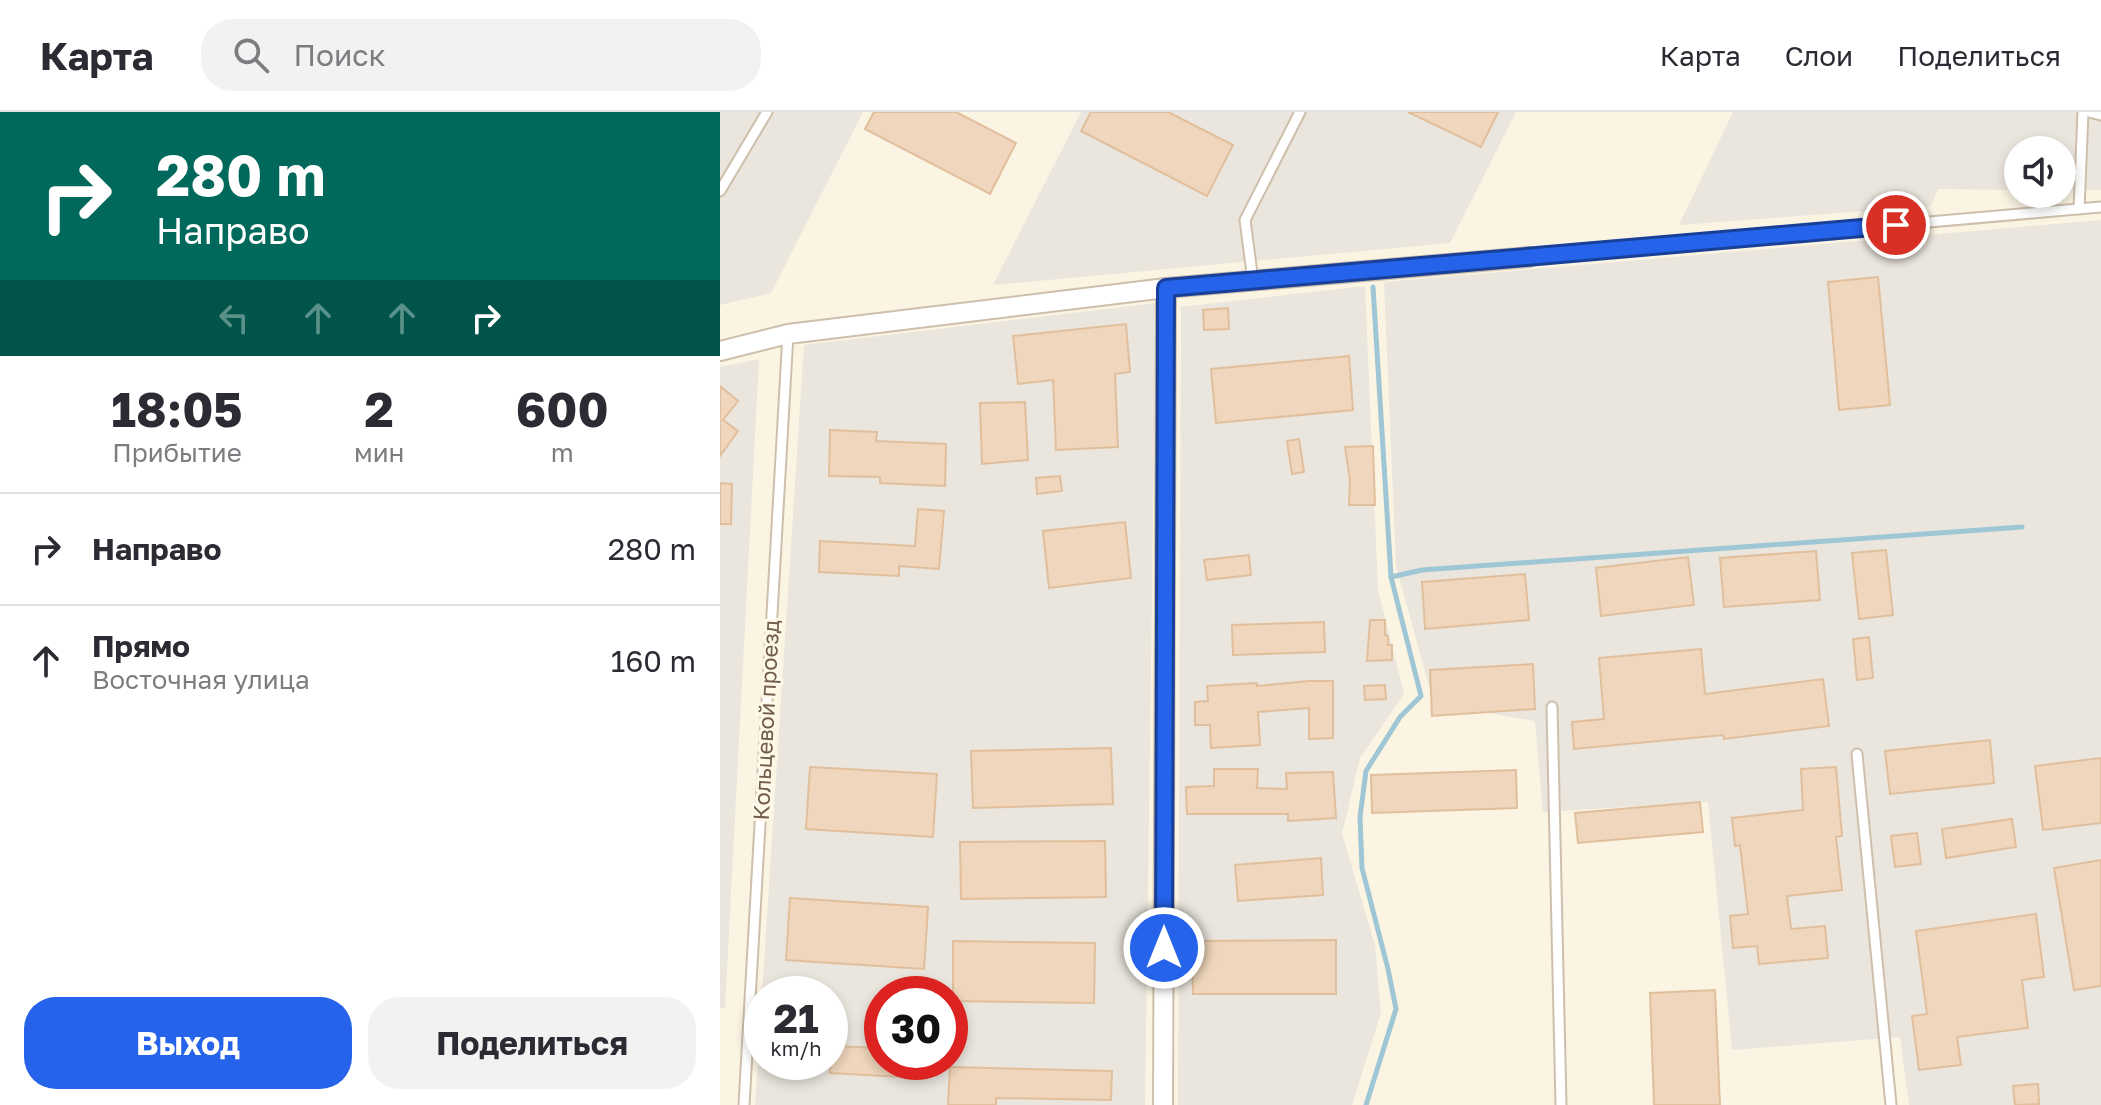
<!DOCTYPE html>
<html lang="ru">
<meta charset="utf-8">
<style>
body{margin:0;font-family:"Golos Text",sans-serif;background:#f2f2f3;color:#2b2b33;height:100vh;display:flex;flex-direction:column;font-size:30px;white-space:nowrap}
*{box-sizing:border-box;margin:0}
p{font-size:26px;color:#7c7c81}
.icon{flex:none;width:44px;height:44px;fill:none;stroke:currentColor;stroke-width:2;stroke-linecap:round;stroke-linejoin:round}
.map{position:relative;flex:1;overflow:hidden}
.sheet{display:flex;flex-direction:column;background:#fff;width:720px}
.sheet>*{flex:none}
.hud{background:#00695c;color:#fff;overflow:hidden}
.buttons{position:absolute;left:1284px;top:24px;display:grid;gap:16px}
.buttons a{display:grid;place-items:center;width:72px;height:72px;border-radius:50%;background:#fff;box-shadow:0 4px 12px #0003;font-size:40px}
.speed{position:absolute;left:24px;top:864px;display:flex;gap:16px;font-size:40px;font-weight:700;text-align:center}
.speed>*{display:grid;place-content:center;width:104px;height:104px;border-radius:50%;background:#fff;box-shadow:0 4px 12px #0003;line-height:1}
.speed small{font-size:20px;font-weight:400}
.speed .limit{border:12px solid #d22;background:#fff;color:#111}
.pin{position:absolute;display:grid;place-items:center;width:68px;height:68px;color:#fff;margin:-34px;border:4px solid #fff;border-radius:50%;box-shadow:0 2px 8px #0007}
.me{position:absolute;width:88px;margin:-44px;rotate:0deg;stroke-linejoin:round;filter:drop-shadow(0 0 6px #0008)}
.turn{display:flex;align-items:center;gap:28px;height:168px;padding:0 24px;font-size:36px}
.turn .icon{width:104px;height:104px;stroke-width:2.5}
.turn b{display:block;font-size:56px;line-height:68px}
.lanes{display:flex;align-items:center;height:76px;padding:0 24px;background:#0003;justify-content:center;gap:40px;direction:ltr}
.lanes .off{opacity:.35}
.eta{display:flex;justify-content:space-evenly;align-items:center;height:136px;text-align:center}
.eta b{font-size:48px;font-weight:700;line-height:56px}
.action{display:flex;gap:16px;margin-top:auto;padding:16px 24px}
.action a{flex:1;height:92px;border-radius:32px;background:#2563eb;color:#fff;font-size:32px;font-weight:700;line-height:92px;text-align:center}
.action a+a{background:#f2f2f3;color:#2b2b33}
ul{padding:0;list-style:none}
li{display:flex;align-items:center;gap:24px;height:112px;padding:0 24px;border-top:2px solid #e1e1e2}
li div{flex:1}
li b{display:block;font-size:30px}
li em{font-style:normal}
header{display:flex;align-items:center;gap:48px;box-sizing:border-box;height:112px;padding:0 40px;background:#fff;border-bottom:2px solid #e1e1e2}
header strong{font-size:38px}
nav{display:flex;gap:44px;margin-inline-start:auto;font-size:28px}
.search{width:560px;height:72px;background:#f2f2f3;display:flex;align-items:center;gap:20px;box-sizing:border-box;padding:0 28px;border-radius:32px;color:#7c7c81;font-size:30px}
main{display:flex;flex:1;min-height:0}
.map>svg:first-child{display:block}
</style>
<header>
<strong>Карта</strong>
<div class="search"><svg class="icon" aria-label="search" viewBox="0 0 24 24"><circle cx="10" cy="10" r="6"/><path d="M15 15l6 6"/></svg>Поиск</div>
<nav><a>Карта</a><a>Слои</a><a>Поделиться</a></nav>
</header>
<main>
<section class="sheet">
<div class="hud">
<div class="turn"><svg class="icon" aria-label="right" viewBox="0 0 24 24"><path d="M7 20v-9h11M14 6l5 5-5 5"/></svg><div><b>280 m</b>Направо</div></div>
<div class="lanes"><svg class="icon off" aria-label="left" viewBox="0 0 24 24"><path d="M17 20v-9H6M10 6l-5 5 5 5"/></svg><svg class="icon off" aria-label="ahead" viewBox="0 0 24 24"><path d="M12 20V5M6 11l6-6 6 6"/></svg><svg class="icon off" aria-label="ahead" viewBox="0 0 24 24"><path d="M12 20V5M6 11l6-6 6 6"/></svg><svg class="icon" aria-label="right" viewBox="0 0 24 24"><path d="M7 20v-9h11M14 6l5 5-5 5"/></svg></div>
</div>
<div class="eta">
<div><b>18:05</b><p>Прибытие</p></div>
<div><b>2</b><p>мин</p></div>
<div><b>600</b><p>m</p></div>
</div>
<ul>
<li><svg class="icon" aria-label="right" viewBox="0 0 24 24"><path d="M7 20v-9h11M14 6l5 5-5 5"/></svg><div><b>Направо</b></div><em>280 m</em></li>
<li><svg class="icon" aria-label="ahead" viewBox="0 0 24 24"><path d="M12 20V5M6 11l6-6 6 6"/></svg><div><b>Прямо</b><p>Восточная улица</p></div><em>160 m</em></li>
</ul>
<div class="action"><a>Выход</a><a>Поделиться</a></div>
</section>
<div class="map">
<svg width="1381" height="993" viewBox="0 0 1381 993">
<rect width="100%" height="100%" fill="#fbf4e3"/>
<g fill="#eae5dd" fill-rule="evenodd">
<path d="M0 0H143L51 181 0 193Z"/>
<path d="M361 0H796L730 131 273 173Z"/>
<path d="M1013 0H1381V78H1342V38H1298V78L1218 77 1211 94 959 113Z"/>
<path d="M1381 108V993H1189L1180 925 1012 938 988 690 823 700 815 609 714 592 676 454 664 170Z"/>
<path d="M645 174 658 478 684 582 640 646 622 722 655 833 661 901 632 993H458L461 195Z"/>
<path d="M436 191 425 993H35L42 890V950H110V882H42L84 233ZM162 882H230V950H162Z"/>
<path d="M39 247 5 896H0V255Z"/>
</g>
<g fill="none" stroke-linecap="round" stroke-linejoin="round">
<g stroke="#9fc6d4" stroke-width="5">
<path d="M653 175 671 465 702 458 1302 415"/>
<path d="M646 993 676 897 668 857 642 756 640 705 646 659 680 605 701 584 671 465"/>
</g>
</g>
<g fill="#efd6bc" stroke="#e1bf9d" stroke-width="2">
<path d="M154 0H236L296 31 270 82 145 17Z"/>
<path d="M371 0H448L513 33 487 84 361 19Z"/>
<path d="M688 0H778L761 35Z"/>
<path d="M1158 165 1170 293 1119 298 1108 170Z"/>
<path d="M508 196 509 217 484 218 483 198Z"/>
<path d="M406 212 410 260 395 262 398 335 336 338 333 268 298 272 293 224Z"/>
<path d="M629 244 633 298 496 311 491 257Z"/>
<path d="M0 274 18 289 3 308 18 319 0 344Z"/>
<path d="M305 290 308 348 262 352 260 291Z"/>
<path d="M110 318 157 320 156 329 226 332 225 374 160 371V365L109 364Z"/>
<path d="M579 327 584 360 572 362 567 329Z"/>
<path d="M653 334 655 393H629L630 368 625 335Z"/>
<path d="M340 364 342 379 317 382 316 366Z"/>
<path d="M0 371 12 372 11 412H0Z"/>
<path d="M198 397 224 399 219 457 179 454V464L99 460 100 429 195 434Z"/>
<path d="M405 410 411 466 329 476 323 419Z"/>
<path d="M1166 438 1173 503 1139 507 1132 441Z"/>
<path d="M1096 439 1100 488 1004 495 1000 446Z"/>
<path d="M529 443 531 463 487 468 484 448Z"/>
<path d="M968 445 974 493 881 504 876 456Z"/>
<path d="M805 462 809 508 705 517 702 470Z"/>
<path d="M650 508H665V523L668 524V533H672V548L647 549Z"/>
<path d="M604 510 605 540 513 543 512 513Z"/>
<path d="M1149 525 1153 566 1137 568 1133 527Z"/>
<path d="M981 537 985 582 1103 567 1109 614 1004 627 1003 623 854 637 852 610 884 607 879 546Z"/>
<path d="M813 552 815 597 712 604 710 558Z"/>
<path d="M589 569H613V626L589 627V596L538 600 540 633 491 636 490 613H475V590L488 589 487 574 537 571V574Z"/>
<path d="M665 573 666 587 645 588 644 574Z"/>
<path d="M1270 628 1274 671 1170 682 1165 639Z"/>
<path d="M391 636 393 692 253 696 251 639Z"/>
<path d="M1381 646V711L1323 718 1315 654Z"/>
<path d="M90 655 217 662 213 725 86 717Z"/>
<path d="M1116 655 1122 724 1116 725 1122 778 1067 784 1071 817 1105 814 1108 846 1039 852 1037 834 1013 836 1010 804 1028 802 1020 733 1015 734 1012 706 1083 698 1081 657Z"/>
<path d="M494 657H538L537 676 567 677 566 661 613 660 616 706 568 709V702H467L466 675 494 674Z"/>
<path d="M796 658 797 696 652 701 651 663Z"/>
<path d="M980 690 983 720 858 731 855 701Z"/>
<path d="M1292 707 1296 735 1226 746 1222 717Z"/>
<path d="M1197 721 1201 752 1175 755 1171 724Z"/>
<path d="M385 729 386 785 241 787 240 730Z"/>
<path d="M601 746 603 783 518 789 515 753Z"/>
<path d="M1381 748V874L1354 878 1334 756Z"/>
<path d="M70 786 208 795 204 857 66 848Z"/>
<path d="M1316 802 1324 865 1302 868 1308 916 1237 925 1241 953 1199 958 1192 904 1207 902 1196 819Z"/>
<path d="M616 828V882H473L472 829Z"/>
<path d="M233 829 375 831 374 891 233 889Z"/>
<path d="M995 878 1000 993H934L930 881Z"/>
<path d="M110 934 162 936V950H203L202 966 110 961Z"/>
<path d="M230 955 392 959 391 988 276 986V993H228Z"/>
<path d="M1318 972 1319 992 1295 993 1293 974Z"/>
</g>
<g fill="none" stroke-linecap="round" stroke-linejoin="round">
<defs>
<g id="lane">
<path d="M1369 0 1381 3"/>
<path d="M0 79 47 0"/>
<path d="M1359 97 1363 0"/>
<path d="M809 145 1381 95"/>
<path d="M533 169 525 108 580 0"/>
<path d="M832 595 841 993"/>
<path d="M1137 642 1171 993"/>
<path d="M24 993 68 222"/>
</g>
<g id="street">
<path d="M0 239 68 222 446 176 809 145"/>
<path d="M443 993 446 176"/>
</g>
</defs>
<use href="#lane" stroke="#cebfad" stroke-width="13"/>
<use href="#street" stroke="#cebfad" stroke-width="22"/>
<use href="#lane" stroke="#fff" stroke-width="9"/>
<use href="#street" stroke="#fff" stroke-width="18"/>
</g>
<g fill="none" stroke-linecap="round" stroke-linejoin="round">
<defs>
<path id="route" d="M444 836 446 176 1176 113"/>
</defs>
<use href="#route" stroke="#184099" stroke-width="20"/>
<use href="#route" stroke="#2563eb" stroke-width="14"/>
</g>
<g text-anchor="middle" stroke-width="6" stroke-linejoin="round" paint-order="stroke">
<g font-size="22" fill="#715d4a" stroke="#fef8e8">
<text transform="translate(46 608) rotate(-87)" y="8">Кольцевой проезд</text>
</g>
</g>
</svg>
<div class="buttons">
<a><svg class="icon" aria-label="sound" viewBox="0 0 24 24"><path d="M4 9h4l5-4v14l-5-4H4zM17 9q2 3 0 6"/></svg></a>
</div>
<div class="speed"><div>21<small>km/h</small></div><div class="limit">30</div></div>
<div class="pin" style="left:1176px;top:113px;background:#d93025"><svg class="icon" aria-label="arrive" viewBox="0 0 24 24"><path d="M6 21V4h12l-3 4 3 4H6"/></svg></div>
<svg class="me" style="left:444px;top:836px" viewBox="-20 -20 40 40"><circle r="17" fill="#2563eb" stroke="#fff" stroke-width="3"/><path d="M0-11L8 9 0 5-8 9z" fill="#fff"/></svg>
</div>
</main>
